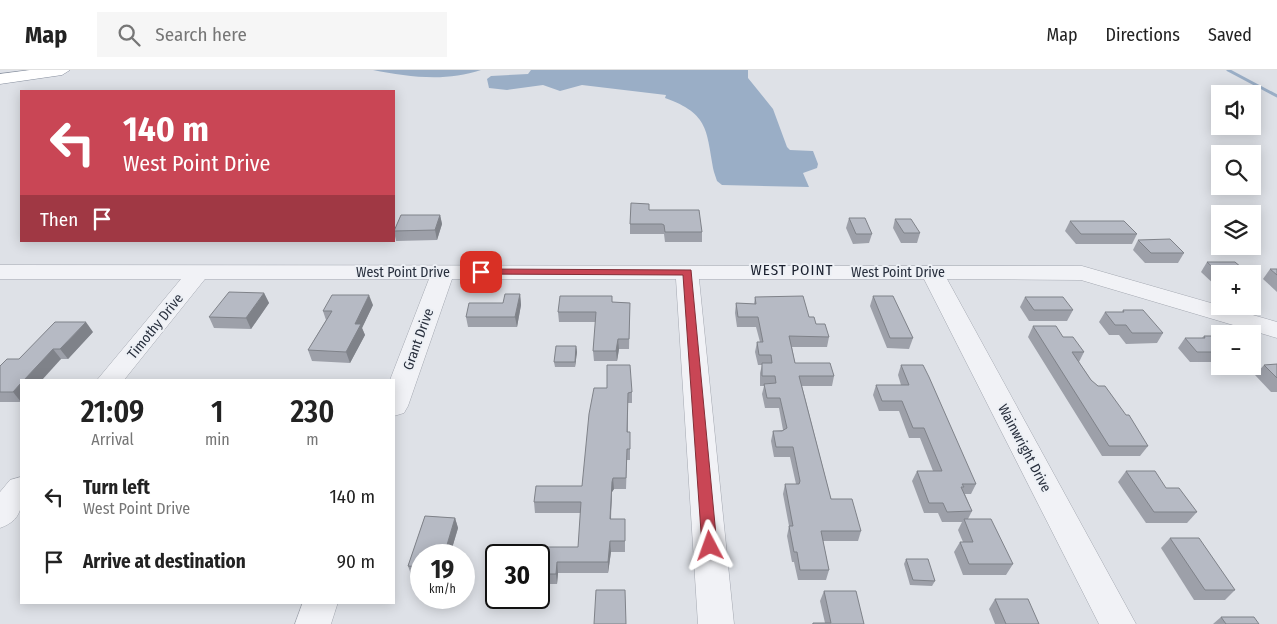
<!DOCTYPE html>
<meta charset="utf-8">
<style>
body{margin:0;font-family:"Fira Sans Condensed",sans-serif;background:#f6f6f6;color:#222;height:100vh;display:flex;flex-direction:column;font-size:19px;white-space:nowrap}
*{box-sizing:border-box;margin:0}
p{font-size:16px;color:#767676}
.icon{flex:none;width:28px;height:28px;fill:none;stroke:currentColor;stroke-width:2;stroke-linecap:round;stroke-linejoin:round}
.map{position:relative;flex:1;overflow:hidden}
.drawer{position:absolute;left:20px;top:309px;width:375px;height:225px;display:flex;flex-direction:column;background:#fff;border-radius:0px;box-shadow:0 2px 12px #0003}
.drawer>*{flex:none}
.hud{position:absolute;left:20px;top:20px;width:375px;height:152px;border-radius:0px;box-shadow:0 2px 12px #0003;background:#c94655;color:#fff;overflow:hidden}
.controls{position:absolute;left:1211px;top:15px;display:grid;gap:10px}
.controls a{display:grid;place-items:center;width:50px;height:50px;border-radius:0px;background:#fff;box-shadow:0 2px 12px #0003;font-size:25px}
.speed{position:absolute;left:410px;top:474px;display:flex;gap:10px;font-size:25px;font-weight:700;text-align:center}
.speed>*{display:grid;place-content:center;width:65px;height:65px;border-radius:50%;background:#fff;box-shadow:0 2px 12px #0003;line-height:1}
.speed small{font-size:12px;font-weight:400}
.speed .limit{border:2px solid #111;border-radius:8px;background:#fff;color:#111}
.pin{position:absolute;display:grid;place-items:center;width:42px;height:42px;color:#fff;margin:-21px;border-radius:10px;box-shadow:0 2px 8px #0006}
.me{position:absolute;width:55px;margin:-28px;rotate:356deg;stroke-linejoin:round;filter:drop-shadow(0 0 4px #0008)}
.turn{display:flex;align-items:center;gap:18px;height:105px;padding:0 20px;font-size:22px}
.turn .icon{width:65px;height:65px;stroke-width:2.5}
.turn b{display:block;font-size:35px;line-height:42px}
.then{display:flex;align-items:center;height:48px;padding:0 20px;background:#0003;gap:10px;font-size:19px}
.eta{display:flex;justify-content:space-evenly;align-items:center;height:85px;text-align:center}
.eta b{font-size:30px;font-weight:600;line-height:35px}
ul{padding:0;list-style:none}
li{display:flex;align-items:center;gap:15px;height:65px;padding:0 20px}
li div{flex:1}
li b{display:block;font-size:19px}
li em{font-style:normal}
header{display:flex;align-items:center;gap:30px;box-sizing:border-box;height:70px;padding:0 25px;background:#fff;border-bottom:1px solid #e0e0e0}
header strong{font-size:24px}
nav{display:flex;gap:28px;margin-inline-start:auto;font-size:18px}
.search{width:350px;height:45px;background:#f6f6f6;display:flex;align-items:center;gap:12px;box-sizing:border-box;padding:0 18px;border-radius:0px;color:#767676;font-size:19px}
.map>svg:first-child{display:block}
</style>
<header>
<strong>Map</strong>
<div class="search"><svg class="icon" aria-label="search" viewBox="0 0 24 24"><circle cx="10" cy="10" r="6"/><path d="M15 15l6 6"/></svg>Search here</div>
<nav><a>Map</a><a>Directions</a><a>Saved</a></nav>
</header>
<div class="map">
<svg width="1277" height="554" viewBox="0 0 1277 554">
<rect width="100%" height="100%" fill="#dee1e7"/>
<g fill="#9aaec6">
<path d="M373 0H481C446 12 408 7 373 0Z"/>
<path d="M531 0H748V8L773 39 787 77 790 80 813 81 818 94 817 98 803 103 809 117 722 115 717 111 714 102C706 61 710 44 665 28L666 25 582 15 560 21 543 15 507 20 489 18 487 9 491 6 528 4Z"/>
</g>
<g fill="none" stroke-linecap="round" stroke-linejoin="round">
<path stroke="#9aaec6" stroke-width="3" d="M1228 0 1277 26"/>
<defs>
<g id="minor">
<path d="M0 195 1082 196 1277 252V268L1081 210 947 209 1136 554H1099L924 209H699L734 554H698L676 209H452L408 336 404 343 394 346V310H390L429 209H205L124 310H97L181 209H0Z"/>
<path d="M21 407C22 430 26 449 0 458V422L10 410Z"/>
<path d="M303 532H338L331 554H295Z"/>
</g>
<path id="highway" d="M30 0H70L62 5 0 14V4Z"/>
</defs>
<use href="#minor" stroke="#a4a8b1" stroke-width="1"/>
<use href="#highway" stroke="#868e9d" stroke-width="1"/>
<use href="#minor" fill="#f1f2f6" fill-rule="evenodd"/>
<use href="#highway" fill="#fff" fill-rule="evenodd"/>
</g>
<g fill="#9da0a9">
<path d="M649 140 702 162V172H665L664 164H630V154Z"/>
<path d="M440 145 442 154 437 170 396 171 394 161Z"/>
<path d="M849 148 872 164 869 173 853 174 846 158Z"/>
<path d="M895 149 920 163 917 173H901L893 158Z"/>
<path d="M1070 151 1137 164 1132 174H1076L1065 161Z"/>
<path d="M1138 170 1184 183 1178 193H1145L1133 180Z"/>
<path d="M1207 192 1220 204V217H1217L1201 202Z"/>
<path d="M1270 199H1277V222L1263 209Z"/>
<path d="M264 223 269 233 251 259 214 258 209 247Z"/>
<path d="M520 224 521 235 517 257H468L466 247 503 233Z"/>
<path d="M873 226 913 268 909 279 887 278 870 236Z"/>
<path d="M755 227 809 247 829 267 827 277H792L795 293 834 306 832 316H802L831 429 861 461 858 471H823L829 500 826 510H798L794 492H792L787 466 789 456 783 424 785 414H796L790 387H774L771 371 773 361 783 360 779 338H765L762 324 764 316H760V303L762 295H758L755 282 757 272H760L756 257H737L735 243 736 233 754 234Z"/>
<path d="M1025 227 1073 240 1067 251H1029L1020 237Z"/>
<path d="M612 232 630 233 629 279H619L617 291H594L593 281 596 252H559L558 242Z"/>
<path d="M373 235 362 258 365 265 350 293 312 291 308 280 326 250 323 241Z"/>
<path d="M1123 240 1163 263 1157 273 1126 274 1119 265H1109L1099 252 1105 242H1122Z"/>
<path d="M1033 256 1063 267 1084 282 1079 292 1091 310 1148 376 1140 386H1102L1028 267Z"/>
<path d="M93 262 68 289H61L21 310V332H0V296Z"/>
<path d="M1204 266H1220V292H1190L1178 278 1185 268H1202Z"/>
<path d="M576 276 577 282 575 297H555L554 292Z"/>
<path d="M1277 294V322H1271L1255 305 1264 295Z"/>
<path d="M901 295 976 414 971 424H965L972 441 968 449 1013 494 1006 505H963L954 482 960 472H963L958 460 962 452H942L938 443H924L912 411 917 401H933L920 368H909L899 341H879L873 325 876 315H901L898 305Z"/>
<path d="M607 318 632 322V333H628V362H630V390H627L626 419H614L612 422 611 449H625V482H611L608 503H558L557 514H539V485L578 477 581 443H535L534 432 582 416Z"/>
<path d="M1126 401 1166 418 1197 442 1187 453H1146L1118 412Z"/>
<path d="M425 446 455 448 458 458 450 485H421V507H412L408 496Z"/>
<path d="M1170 468 1235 520 1225 530H1194L1161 478Z"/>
<path d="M906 489 935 511 932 516 910 515 904 494Z"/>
<path d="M824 521 864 554H812L813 553H825L820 531Z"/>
<path d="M995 529 1039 554H995L989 539Z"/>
<path d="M1221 547 1259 554H1213Z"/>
</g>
<g fill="#7f8289">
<path d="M440 145 442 154 437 170 435 160Z"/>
<path d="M264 223 269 233 251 259 246 248Z"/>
<path d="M520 224 521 235 517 257 515 247Z"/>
<path d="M369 225 373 235 362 258 365 265 350 293 346 282 355 254Z"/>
<path d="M86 252 93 262 68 289 60 279Z"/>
<path d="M618 269 619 279 617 291 616 281Z"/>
<path d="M576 276 577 282 575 297V292Z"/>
<path d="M53 279 61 289 42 310H24Z"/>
<path d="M21 313V332L13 322Z"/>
<path d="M613 408 614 419 612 422 610 460V449L612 412Z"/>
<path d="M455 448 458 458 450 485H444Z"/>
<path d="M610 471 611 482 608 503V492Z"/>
<path d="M557 492 558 503 557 514 556 504Z"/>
</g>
<g fill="#b6bac4" stroke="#7f8289">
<path d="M631 133 649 134V140H699L702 162H665L664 155 662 154H630Z"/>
<path d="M401 145H440L435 160 394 161Z"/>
<path d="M849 148H865L872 164H856Z"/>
<path d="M895 149H911L920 163H904Z"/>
<path d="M1070 151H1124L1137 164H1081Z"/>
<path d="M1170 169 1184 183H1151L1138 170Z"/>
<path d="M1207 192H1235L1249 204H1220Z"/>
<path d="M1270 199H1277V205Z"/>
<path d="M229 222 264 223 246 248 209 247Z"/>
<path d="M505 224H520L515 247H466L469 233H503Z"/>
<path d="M332 225H369L355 254H361L346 282 308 280 332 241H323Z"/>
<path d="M560 226H612V232L630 233 629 269H618L616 281H593L596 242H558Z"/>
<path d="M803 226 809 247H814L816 254H825L829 267 789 266 795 293H830L834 306H799L831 429H852L861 461H821L829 500H800L797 482H794L789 456H793L785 414H799L800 411 793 377H776L773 361H782L787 358 780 328H767L764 314 776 313 775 306H762V293H772L771 285H759L757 272H763L758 247H738L736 233 756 234 755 227Z"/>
<path d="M873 226H893L913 268H890Z"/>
<path d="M1025 227H1063L1073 240H1034Z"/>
<path d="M1123 240H1143L1163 263H1132L1126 255H1115L1105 242H1124Z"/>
<path d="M55 252H86L60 279H53L24 310H21V313L13 322H0V296L7 289H19Z"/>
<path d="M1033 256H1056L1063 267H1073L1084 282H1072L1091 310 1098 316H1105L1126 345H1129L1148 376H1109Z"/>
<path d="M1204 266H1220V282H1197L1185 268H1205Z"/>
<path d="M556 276H576L575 292H554Z"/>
<path d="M1277 294V308L1264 295Z"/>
<path d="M607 295H630L632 322 628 323 627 362H630V379H627L626 408H613L612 412 610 449H625V471H610L608 492H557L556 504H539V485H528L529 477H578L581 432H534L536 416H582L589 344 594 318H607Z"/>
<path d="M901 295H923L929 307 976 414H962L964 417H961L972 441 947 442 943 433H929L917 401H942L924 358H913L902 331H882L876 315H909Z"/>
<path d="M1126 401H1155L1166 418H1179L1197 442H1154Z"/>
<path d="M425 446 455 448 444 485H421V497L408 496Z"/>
<path d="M964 449H991L1013 494H969L960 472H973Z"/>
<path d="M1170 468H1199L1235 520H1205Z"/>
<path d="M906 489H928L935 511 913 510Z"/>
<path d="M596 520H625L626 554H594Z"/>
<path d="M824 521H856L864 554H813V553H831Z"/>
<path d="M995 529H1028L1039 554H1006Z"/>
<path d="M1221 547H1254L1259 554H1226Z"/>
</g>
<path fill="#c94655" stroke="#832e37" d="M481 199 691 200 717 476 715 480 710 482 704 480 702 476 683 205 477 204V200Z"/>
<g text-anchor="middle" stroke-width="4" stroke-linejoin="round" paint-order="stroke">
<g font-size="14" fill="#282f3d" stroke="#edf0f5">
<text x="403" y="207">West Point Drive</text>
<text x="898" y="207">West Point Drive</text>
<text transform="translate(155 256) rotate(-51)" y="5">Timothy Drive</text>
<text transform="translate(418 269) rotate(-70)" y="5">Grant Drive</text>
<text transform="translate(1025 378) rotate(62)" y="5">Wainwright Drive</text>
</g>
<g font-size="15" letter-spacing="1" fill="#1a202e" stroke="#edf0f5">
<text x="792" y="205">WEST POINT</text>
</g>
</g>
</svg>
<div class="controls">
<a><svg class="icon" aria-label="sound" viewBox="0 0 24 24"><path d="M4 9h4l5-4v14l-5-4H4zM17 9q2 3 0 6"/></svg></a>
<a><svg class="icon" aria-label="search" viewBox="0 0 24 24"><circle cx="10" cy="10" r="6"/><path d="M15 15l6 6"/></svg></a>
<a><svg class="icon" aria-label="layers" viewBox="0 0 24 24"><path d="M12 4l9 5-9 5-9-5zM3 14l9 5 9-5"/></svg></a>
<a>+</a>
<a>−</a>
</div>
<div class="speed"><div>19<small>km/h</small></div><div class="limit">30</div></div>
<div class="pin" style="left:481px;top:202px;background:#d93025"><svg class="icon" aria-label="arrive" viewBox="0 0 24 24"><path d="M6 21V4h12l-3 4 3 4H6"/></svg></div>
<svg class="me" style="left:710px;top:476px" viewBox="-20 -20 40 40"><path d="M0-17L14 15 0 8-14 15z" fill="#c94655" stroke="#fff" stroke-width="4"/></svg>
<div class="hud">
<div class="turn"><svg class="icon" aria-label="left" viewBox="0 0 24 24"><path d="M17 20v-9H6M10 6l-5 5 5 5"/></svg><div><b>140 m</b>West Point Drive</div></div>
<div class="then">Then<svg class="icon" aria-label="arrive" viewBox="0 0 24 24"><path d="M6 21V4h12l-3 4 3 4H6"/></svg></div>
</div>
<section class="drawer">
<div class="eta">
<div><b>21:09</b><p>Arrival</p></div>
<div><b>1</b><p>min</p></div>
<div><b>230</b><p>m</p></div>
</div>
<ul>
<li><svg class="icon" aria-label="left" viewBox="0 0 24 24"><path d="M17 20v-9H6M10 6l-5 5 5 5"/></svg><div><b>Turn left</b><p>West Point Drive</p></div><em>140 m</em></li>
<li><svg class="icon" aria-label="arrive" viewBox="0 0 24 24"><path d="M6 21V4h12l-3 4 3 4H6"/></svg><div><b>Arrive at destination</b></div><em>90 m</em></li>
</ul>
</section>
</div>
